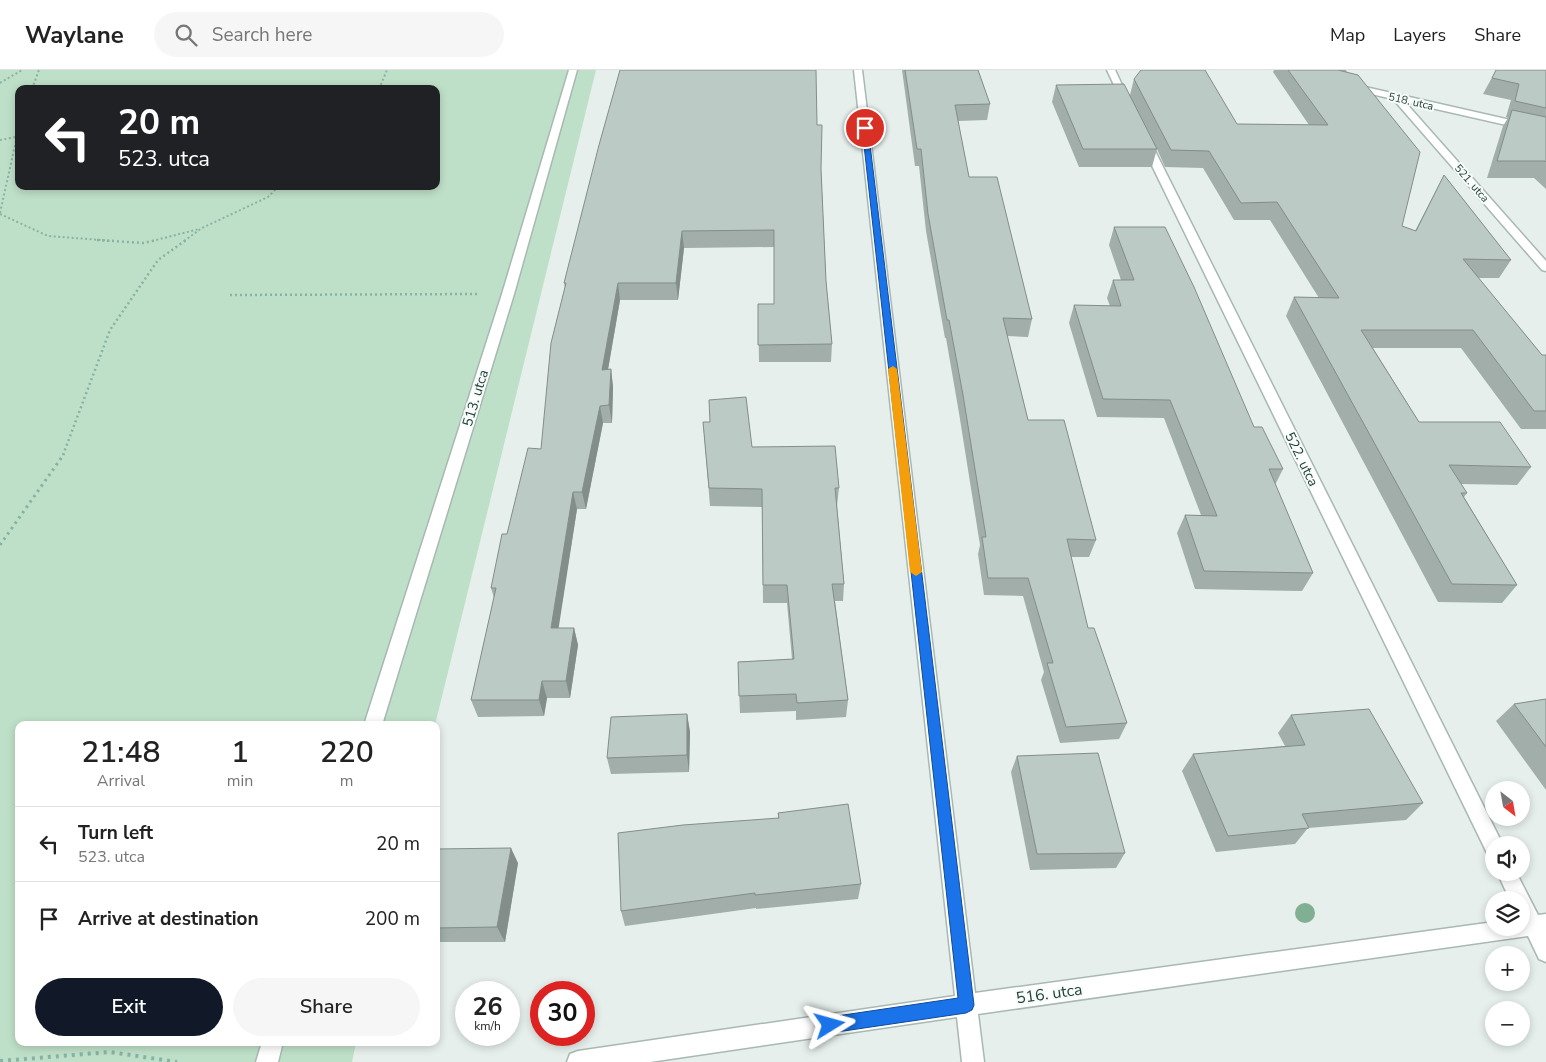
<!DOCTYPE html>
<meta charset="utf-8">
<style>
body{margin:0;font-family:"Nunito Sans",sans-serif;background:#f6f6f6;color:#222;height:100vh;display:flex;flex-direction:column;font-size:19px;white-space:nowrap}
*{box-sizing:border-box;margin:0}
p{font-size:16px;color:#767676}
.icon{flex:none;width:28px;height:28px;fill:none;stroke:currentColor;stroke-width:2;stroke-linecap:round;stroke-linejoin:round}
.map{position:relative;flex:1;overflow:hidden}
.drawer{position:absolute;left:15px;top:651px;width:425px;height:325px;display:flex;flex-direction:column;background:#fff;border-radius:10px;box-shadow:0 2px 8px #0003}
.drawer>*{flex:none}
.hud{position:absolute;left:15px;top:15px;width:425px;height:105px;border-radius:10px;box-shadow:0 2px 8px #0003;background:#202124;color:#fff;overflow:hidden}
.needle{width:32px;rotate:149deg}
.fabs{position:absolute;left:1485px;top:711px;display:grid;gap:10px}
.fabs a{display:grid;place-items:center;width:45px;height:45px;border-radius:50%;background:#fff;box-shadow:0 2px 8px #0003;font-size:25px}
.speed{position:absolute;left:455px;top:911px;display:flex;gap:10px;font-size:25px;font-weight:700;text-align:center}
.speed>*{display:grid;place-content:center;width:65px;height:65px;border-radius:50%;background:#fff;box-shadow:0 2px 8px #0003;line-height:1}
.speed small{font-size:12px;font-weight:400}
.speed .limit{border:8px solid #d22;background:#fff;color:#111}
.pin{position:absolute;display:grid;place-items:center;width:42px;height:42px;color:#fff;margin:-21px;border:2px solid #fff;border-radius:50%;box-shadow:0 1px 5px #0007}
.me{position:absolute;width:55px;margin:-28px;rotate:82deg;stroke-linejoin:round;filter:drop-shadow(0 0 4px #0008)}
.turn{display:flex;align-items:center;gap:18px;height:105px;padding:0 20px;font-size:22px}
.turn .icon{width:65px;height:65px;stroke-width:2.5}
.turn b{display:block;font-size:35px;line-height:42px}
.eta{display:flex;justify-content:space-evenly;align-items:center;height:85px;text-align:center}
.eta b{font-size:30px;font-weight:600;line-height:35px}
.button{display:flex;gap:10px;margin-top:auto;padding:10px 20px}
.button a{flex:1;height:58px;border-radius:30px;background:#111827;color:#fff;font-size:20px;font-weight:600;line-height:58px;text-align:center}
.button a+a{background:#f6f6f6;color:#222}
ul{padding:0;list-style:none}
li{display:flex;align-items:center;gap:15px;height:75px;padding:0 20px;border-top:1px solid #e0e0e0}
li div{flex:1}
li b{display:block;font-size:19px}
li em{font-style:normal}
header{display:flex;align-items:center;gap:30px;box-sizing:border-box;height:70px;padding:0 25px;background:#fff;border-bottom:1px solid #e0e0e0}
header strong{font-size:24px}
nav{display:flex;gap:28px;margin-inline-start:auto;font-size:18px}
.search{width:350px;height:45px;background:#f6f6f6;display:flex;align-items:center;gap:12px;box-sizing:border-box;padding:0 18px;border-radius:28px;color:#767676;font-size:19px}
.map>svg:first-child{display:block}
</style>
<header>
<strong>Waylane</strong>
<div class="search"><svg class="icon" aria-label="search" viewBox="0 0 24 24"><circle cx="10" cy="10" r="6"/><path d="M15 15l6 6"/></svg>Search here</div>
<nav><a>Map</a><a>Layers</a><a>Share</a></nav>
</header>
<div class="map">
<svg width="1546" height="992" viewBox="0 0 1546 992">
<rect width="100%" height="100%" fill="#e6efeb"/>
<path fill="#bfe0c8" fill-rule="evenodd" d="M0 0H596L435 655H19V972L356 973 352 992H0ZM19 19H436V116H19Z"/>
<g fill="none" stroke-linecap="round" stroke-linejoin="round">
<defs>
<g id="minor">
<path d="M569 0H577L514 224 382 655H364L502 224Z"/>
<path d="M854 0H862L975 923 1494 852V858H1521V830H1510L1497 802H1516L1538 845 1546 844V892L1539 889 1528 866 978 944 984 992H962L957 947 650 992H567L570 984 578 981 955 926Z"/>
<path d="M1107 0H1115L1130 32 1129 34 1126 35 1122 32Z"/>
<path d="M1352 14 1546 58V64L1405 32 1546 191V201L1542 200 1393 29 1349 19V15Z"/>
<path d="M1145 68 1150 71 1501 771 1502 775H1494V786L1487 783 1140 71Z"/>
<path d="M262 972H283L278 992H256Z"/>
</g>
</defs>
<use href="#minor" stroke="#a8b8b2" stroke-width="3"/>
<g stroke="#86b3a5" stroke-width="2" stroke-dasharray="2 2.5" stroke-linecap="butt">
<path d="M0 13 22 0"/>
<path d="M32 19 39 0"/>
<path d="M379 19 387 0"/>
<path d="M0 70 16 67"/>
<path d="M0 143 19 57"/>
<path d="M0 144 48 166 114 171"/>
<path d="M152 171 199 159"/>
<path d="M184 171 202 158 268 127 279 116"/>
</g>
<g stroke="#86b3a5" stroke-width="2.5" stroke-dasharray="2 3" stroke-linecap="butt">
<path d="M97 170 143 173 157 170"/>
<path d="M230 225 477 224"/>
<path d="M63 385 110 260 158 190 186 170"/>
</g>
<path stroke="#86b3a5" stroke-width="3" stroke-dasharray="2.5 4" stroke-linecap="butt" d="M0 475 64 384"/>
<path stroke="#86b3a5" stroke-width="4" stroke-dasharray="3 5" stroke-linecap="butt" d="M0 991 110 982 177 992"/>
<use href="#minor" fill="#fff" fill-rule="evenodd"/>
</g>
<circle fill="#80af93" cx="1305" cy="843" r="10"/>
<g fill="#a1aea9">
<path d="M902 0H978L990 34 987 50 958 51 969 107 1032 249 1028 267 1007 266 1028 350 1096 470 1089 487H1071L1088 558 1127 653 1119 669 1060 673 1041 610 1044 602 1023 526 984 525 978 484 980 475 959 343 946 268H945L926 161 919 96H915Z"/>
<path d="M1274 0H1346L1402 156 1415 161 1444 105 1511 190 1499 208H1478L1542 285H1546V359H1521L1461 278H1373L1419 352 1531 397 1517 415 1461 414 1467 423 1464 427 1517 515 1502 533 1438 532 1286 246 1294 227 1319 228 1270 150H1234L1203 98 1165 97 1157 79 1152 97H1079L1052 32 1056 15 1130 25 1134 9 1237 54 1309 55 1273 2Z"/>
<path d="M1496 0H1546V119L1534 108H1487L1503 56 1508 48 1506 47 1511 30 1483 24Z"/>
<path d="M817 55 821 99 826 211 832 274 831 292H759L758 234H774V177L684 178 678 230H620L608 299H611L613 317 612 353H603L586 439H577L558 558H574L578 575 570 628H547L544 646 478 647 471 630 494 528 491 518 507 464 541 379 565 218 564 213Z"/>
<path d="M1114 157 1283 399 1275 415 1313 503 1302 521 1195 519 1177 463 1185 445H1201L1164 348 1097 347 1069 253 1074 235 1110 236 1107 228 1113 210H1121L1109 175Z"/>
<path d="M703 352 752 377 839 418 837 436 844 514 843 531H835L848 630 846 647 796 650V641L740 643 738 592 792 589 787 533H763L762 437 710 436Z"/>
<path d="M1546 629V720L1496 651 1514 634Z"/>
<path d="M687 644 690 662 689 702 611 704 607 688Z"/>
<path d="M1291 645 1423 733 1406 750 1308 758 1295 774 1216 782 1182 701 1193 684 1285 676 1278 663Z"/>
<path d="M1017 686 1125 783 1116 798 1030 800 1011 702Z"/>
<path d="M778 743 861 814 858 829 756 839V838L625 856 621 841 778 748Z"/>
<path d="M436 779 518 793 505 872H436Z"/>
</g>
<g fill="#838d89">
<path d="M682 161 684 178 678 230 676 213Z"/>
<path d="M618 213 620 230 605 317 602 300Z"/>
<path d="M611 299 613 317 612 353 609 335Z"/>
<path d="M600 336 603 353 586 439 582 422Z"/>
<path d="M573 422 577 439 556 575 551 558Z"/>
<path d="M574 558 578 575 570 628 566 611Z"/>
<path d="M542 611 547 628 544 646 539 630Z"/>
<path d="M687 644 690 662 689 702 687 685Z"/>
<path d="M511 778 518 793 505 872 497 857Z"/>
</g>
<g fill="#bbcac4" stroke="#838d89">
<path d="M620 0H816L817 55H822L821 99 826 211 832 274 758 275V234H774V160L682 161 676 213H618L602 300 611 299 609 335 600 336 582 422H573L551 558H574L566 611H542L539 630H471L496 518H491L502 464H507L528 378 541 379 551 273 566 213H564L599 75Z"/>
<path d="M905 0H978L990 34 955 35 969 107H997L1032 249 1003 248 1028 350H1064L1096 470 1067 469 1088 558H1094L1127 653 1066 657 1047 593H1053L1028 508H988L982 467H986L963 325 949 250H947L928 144 921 79H917Z"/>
<path d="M1141 0H1205L1237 54 1328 55 1288 0H1338L1358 5 1420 82 1402 156 1416 161 1444 105 1511 190 1463 189 1542 285H1546V341H1534L1473 260H1361L1419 352H1500L1531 397 1449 395 1467 423H1461L1517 515 1452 514 1294 227 1339 228 1277 132 1241 133 1209 81 1171 80 1134 9Z"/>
<path d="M1496 0H1546V38L1515 31 1519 14 1492 8Z"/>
<path d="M1124 14 1157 79H1083L1056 15Z"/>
<path d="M1512 40 1546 47V92L1545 91H1497Z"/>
<path d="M1114 157H1165L1194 217 1254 357H1262L1283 399H1269L1313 503 1204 501 1185 445 1217 446 1170 330 1103 329 1074 235 1121 236 1113 210H1134Z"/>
<path d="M746 327 752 377 835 376 839 418H835L844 514H832L848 630 797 633 796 624 739 626 738 592 794 589 787 515H763L762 419 709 418 703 352H710L709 330Z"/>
<path d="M1546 629V677L1514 634Z"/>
<path d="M1369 639 1423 733 1302 744 1309 758 1228 766 1193 684 1305 675 1291 645Z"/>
<path d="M687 644V685L607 688 611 647Z"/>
<path d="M1098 683 1125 783 1037 784 1017 686Z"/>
<path d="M848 734 861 814 755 825V823L621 841 618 763 683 755 779 748 778 743Z"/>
<path d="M511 778 497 857 436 858V779Z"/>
</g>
<path fill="#1a73e8" stroke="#114b97" d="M862 57 868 58 974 935 972 940 966 943 830 963 825 960 822 955 825 949 830 947 958 928Z"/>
<path fill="#f59e0b" d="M893 296 897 299 922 502 916 506 910 502 888 299Z"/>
<g text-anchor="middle" stroke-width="4" stroke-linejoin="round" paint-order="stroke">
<g font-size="11" fill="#24423a" stroke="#f7fbf9">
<text transform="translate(1411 31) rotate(13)" y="4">518. utca</text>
<text transform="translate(1472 113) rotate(49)" y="4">521. utca</text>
</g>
<g font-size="14" fill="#24423a" stroke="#f7fbf9">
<text transform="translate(475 328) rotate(-73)" y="5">513. utca</text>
<text transform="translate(1302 389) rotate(64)" y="5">522. utca</text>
</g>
<g font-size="16" fill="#24423a" stroke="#f7fbf9">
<text transform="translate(1049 923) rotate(-8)" y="6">516. utca</text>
</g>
</g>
</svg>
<div class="fabs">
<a><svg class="needle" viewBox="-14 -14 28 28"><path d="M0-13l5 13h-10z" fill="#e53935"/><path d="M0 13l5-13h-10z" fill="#767676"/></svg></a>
<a><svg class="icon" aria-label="sound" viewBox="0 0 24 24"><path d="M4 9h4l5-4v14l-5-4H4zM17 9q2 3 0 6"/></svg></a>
<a><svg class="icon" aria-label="layers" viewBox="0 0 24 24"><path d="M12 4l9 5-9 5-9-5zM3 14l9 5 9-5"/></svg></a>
<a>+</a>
<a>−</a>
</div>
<div class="speed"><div>26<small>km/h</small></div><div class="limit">30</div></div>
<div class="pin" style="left:865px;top:58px;background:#d93025"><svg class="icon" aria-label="arrive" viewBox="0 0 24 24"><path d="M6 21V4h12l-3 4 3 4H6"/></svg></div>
<svg class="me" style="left:830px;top:955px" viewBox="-20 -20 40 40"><path d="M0-17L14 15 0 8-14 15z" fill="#1a73e8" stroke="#fff" stroke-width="4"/></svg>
<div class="hud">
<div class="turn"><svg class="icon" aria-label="left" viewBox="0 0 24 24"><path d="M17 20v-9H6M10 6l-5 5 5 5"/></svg><div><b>20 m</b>523. utca</div></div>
</div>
<section class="drawer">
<div class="eta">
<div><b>21:48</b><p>Arrival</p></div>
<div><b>1</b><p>min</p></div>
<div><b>220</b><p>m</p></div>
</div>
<ul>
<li><svg class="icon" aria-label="left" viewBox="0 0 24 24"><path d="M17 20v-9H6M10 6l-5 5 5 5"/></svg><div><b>Turn left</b><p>523. utca</p></div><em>20 m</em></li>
<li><svg class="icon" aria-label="arrive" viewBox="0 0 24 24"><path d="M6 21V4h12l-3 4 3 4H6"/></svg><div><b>Arrive at destination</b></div><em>200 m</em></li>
</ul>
<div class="button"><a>Exit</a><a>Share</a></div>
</section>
</div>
